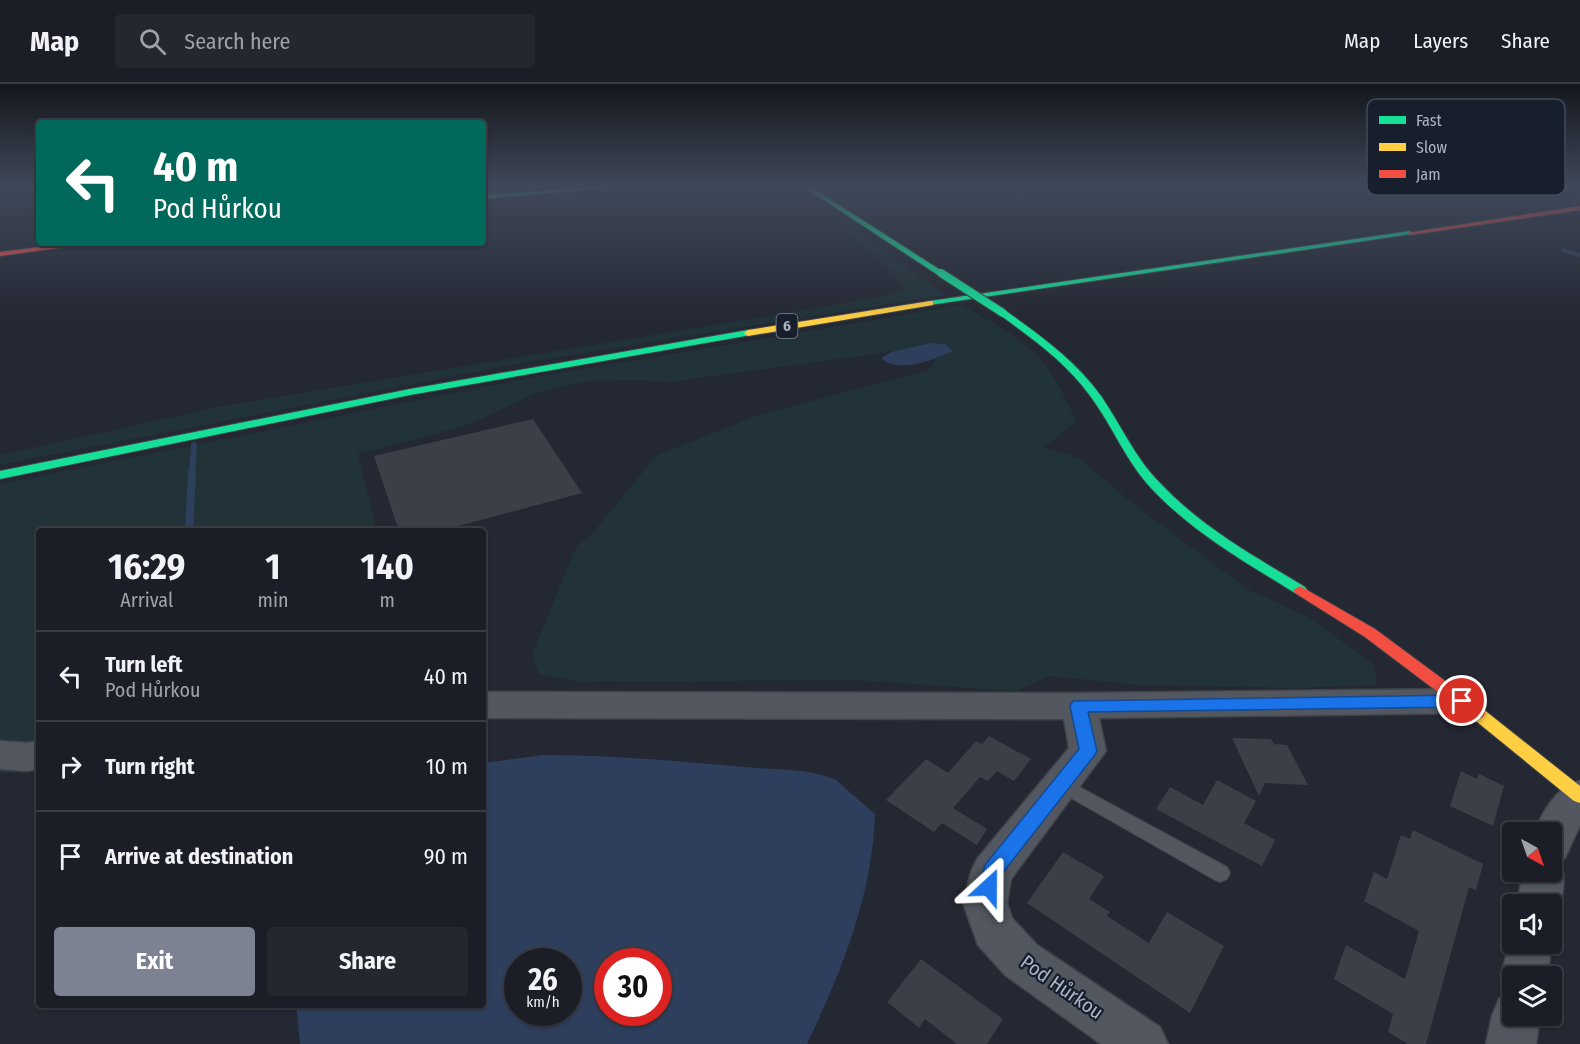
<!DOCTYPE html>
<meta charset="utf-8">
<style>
body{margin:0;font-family:"Fira Sans Condensed",sans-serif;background:#24272e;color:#f1f3f6;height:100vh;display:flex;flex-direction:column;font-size:22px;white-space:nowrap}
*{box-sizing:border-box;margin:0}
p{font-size:20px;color:#a0a2a7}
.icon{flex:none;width:33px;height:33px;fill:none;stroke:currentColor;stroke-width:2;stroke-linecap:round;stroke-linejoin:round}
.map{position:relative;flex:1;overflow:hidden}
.sheet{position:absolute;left:36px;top:444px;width:450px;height:480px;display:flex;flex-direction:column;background:#1b1e26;border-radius:6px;box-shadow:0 2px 4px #0004,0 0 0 2px #393c43}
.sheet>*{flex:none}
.guide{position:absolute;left:36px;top:36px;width:450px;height:126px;border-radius:6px;box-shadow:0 2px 4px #0004,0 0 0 2px #393c43;background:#00695c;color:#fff;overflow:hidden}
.needle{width:39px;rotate:140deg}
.controls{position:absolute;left:1502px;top:738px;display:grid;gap:12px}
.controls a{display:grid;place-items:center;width:60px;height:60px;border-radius:6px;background:#1b1e26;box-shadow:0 2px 4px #0004,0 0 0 2px #393c43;font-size:30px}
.speed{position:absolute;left:504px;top:864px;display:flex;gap:12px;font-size:30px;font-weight:700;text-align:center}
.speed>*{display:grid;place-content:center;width:78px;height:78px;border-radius:50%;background:#1b1e26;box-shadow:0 2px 4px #0004,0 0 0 2px #393c43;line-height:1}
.speed small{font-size:15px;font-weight:400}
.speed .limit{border:9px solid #d22;background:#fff;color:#111}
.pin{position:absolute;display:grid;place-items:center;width:51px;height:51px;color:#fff;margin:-26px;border:3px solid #fff;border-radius:50%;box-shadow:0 2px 6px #0007}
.me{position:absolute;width:66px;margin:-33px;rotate:24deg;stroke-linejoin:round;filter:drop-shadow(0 0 4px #0008)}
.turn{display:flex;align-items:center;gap:21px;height:126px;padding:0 18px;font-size:27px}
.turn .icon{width:78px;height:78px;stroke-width:2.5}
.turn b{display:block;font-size:42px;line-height:51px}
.eta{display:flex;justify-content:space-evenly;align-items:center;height:102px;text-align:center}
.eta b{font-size:36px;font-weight:700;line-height:42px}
.cta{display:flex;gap:12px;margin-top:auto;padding:12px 18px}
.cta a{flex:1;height:69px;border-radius:6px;background:#7c8292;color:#fff;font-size:24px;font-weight:700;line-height:69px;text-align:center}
.cta a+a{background:#24272e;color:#f1f3f6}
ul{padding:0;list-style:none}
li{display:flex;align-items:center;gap:18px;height:90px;padding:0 18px;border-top:2px solid #393c43}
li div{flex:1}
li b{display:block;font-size:22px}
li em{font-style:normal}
header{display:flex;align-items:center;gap:36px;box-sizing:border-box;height:84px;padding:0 30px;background:#1b1e26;border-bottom:2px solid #393c43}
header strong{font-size:28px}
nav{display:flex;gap:33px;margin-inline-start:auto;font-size:21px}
.search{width:420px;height:54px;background:#24272e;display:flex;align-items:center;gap:15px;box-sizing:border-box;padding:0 21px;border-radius:6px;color:#a0a2a7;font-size:22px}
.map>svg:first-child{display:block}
</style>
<header>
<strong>Map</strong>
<div class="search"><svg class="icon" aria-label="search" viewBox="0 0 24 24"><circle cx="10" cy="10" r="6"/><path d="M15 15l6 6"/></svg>Search here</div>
<nav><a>Map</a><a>Layers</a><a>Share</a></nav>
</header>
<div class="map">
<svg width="1580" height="960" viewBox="0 0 1580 960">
<rect width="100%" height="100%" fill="#242832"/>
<g fill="#213238">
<path d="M835 133 946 211 516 280 0 381V371L217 323 816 224 889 211 905 205 894 190Z"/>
<path d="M962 221C985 233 1030 259 1045 280 1058 297 1066 318 1077 337L1044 363 1079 374 1132 419 1247 505 1306 532 1356 567 1374 581 1377 601 1296 604 1140 601 1049 592 1016 607 854 596 578 598 539 590 532 571 576 463 595 446 656 372 758 331 929 286 936 274 944 271 937 259 890 268 669 298 636 296 590 297 538 308 468 341 358 370 377 447H39V687L0 690V400L524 295Z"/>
</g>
<g fill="#2e3e5d" fill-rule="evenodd">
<path d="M931 259 945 260 953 267C933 276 898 290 881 274L891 268Z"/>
<path d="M543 671C610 671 677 677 745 683 774 686 809 684 836 696L875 730C872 813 842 886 807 960H300L296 921H483V679ZM518 878H568V928H518ZM608 878H658V928H608Z"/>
</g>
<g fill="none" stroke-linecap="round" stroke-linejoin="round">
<path stroke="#2e3e5d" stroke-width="4" d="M1563 166 1580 171"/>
<path stroke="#2e3e5d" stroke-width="6" d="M192 390 194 361"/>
<path stroke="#2e3e5d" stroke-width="8" d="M189 447 192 388"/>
</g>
<g fill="#3b3f48">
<path d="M533 335 582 409 440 447H399L374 372Z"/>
<path d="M989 652 1031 675 1014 697 997 687 988 697 980 693 953 724 987 745 977 761 942 739 934 748 886 716 926 675 948 689 976 657 982 660Z"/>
<path d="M1232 654 1271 655 1274 660 1287 661 1308 701 1265 699 1259 712Z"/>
<path d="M1461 687 1477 695 1479 690 1504 702 1493 742 1450 722Z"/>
<path d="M1217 696 1256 717 1244 739 1275 756 1262 782 1156 725 1170 703 1203 721Z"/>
<path d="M1413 746 1483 780 1476 806 1469 803 1426 960H1408L1388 948 1393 930 1334 895 1346 861 1405 895 1419 847 1364 817 1374 788 1387 795 1401 751 1410 755Z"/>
<path d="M1063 768 1104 792 1089 815 1110 828 1107 832 1149 859 1167 828 1224 862 1190 929 1027 819Z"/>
<path d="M921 875 1003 935 987 960H957L925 935 919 944 887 918Z"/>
</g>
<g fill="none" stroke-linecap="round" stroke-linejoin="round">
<defs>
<path id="lane" d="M1061 693 1227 783 1230 789 1227 795 1220 798 1213 795 1055 705 1052 700 1055 695Z"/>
<g id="street">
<path d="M1462 605 1474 608 1479 617 1474 626 1462 629 1099 634 1106 667 1011 795 1007 819 1012 834 1037 861 1160 943 1168 960H1101L1005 891 978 861 963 819 971 788 977 775 1069 664 1064 635 483 634V608L1079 609Z"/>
<path d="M0 657 27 659 39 657V685L27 687 0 685Z"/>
<path d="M1580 697V741L1565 774 1559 776C1567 792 1564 822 1551 835V820H1517L1523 788H1551V748H1535C1542 728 1558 701 1580 697Z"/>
<path d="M1512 850V860H1551V857L1552 860 1547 892H1512V910L1508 908 1501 892Z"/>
<path d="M1512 910V932H1540L1536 960H1486L1492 932 1499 915Z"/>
</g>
<g id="fast">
<path d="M594 103H616L483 115V111Z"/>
<path d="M804 103H811L945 189 938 191Z"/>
<path d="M1410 147 1412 150 930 221 926 219 930 217Z"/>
<path d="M1000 227H1006C1041 252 1076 277 1101 312 1121 341 1135 374 1160 399 1201 443 1254 472 1305 503L1307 506 1305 509H1295C1245 478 1192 448 1151 404 1126 377 1113 343 1091 313 1067 279 1033 255 1000 231Z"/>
<path d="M748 246 752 249 751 251 410 311 0 395V387L410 305Z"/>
</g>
<g id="slow">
<path d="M930 217H933V221L748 252 744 249 748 246Z"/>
<path d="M1477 623 1483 625 1580 702V719L1574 717 1471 633 1469 629 1471 625Z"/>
</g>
<g id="jam">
<path d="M1580 122V126L1410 151 1407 149Z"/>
<path d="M74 159H94L0 172V168Z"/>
<path d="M1300 502 1375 545 1483 625 1485 629 1483 633 1477 635 1471 633 1365 553 1295 509 1293 506Z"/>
</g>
</defs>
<use href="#lane" stroke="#40434b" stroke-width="2"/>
<use href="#street" stroke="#40434b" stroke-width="3"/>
<use href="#fast" stroke="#40434b" stroke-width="2"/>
<use href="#slow" stroke="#40434b" stroke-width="2"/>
<use href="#jam" stroke="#40434b" stroke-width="2"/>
<use href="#lane" fill="#525760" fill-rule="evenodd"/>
<use href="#street" fill="#525760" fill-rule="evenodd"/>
<use href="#fast" fill="#16e098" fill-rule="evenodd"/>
<use href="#slow" fill="#ffcf43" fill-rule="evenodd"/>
<use href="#jam" fill="#f24e42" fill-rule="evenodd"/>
<defs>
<path id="fast-bridge" d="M941 189 1003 229"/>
</defs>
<use href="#fast-bridge" stroke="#40434b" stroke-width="10" stroke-linecap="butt"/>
<use href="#fast-bridge" stroke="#16e098" stroke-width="8"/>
</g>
<linearGradient id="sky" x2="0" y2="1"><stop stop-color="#14161c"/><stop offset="0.43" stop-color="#3f485a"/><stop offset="1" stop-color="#3f485a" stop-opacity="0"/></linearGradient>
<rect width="1580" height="237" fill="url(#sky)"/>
<path fill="#1a73e8" stroke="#114b97" stroke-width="1.5" d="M1462 611 1468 612 1470 617 1468 621 1462 623 1088 628 1097 667 1094 672 1001 791 996 810 989 812 981 810 979 803 985 781 1079 665 1070 622 1073 617Z"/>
<g text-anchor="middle" stroke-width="4.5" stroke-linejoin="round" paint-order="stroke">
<rect fill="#171e2c" stroke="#7f8697" stroke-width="1.5" x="776.5" y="230" width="21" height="24" rx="4.5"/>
<g font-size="15" font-weight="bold" fill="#abb3c5">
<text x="787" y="247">6</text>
</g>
<g font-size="20" fill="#abb3c5" stroke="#171e2c">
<text transform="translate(1062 903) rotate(35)" y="7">Pod Hůrkou</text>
</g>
</g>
<rect x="1367" y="15" width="198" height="96" rx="9" fill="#171e2c" stroke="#434b5a" stroke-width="1.5"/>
<rect x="1379" y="32" width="27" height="8" fill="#16e098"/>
<rect x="1379" y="59" width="27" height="8" fill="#ffcf43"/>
<rect x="1379" y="86" width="27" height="8" fill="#f24e42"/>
<g font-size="16" fill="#abb3c5">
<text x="1416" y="42">Fast</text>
<text x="1416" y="69">Slow</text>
<text x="1416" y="96">Jam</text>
</g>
</svg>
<div class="controls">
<a><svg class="needle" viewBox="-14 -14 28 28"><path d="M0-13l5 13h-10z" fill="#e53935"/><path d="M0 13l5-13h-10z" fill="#a0a2a7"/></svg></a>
<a><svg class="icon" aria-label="sound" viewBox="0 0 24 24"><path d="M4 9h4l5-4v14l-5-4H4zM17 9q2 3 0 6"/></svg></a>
<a><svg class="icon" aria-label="layers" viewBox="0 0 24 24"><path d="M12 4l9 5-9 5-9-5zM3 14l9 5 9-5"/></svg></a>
</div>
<div class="speed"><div>26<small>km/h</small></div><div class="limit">30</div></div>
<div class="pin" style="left:1462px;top:617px;background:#d93025"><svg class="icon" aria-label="arrive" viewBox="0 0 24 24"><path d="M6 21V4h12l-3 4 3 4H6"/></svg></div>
<svg class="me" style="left:989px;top:803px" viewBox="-20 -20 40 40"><path d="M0-17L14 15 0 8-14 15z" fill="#1a73e8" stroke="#fff" stroke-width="4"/></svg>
<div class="guide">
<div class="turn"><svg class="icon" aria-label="left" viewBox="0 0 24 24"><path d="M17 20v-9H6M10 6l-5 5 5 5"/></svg><div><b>40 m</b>Pod Hůrkou</div></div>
</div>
<section class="sheet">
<div class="eta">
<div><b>16:29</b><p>Arrival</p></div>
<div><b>1</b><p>min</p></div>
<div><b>140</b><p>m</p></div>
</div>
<ul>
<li><svg class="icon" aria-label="left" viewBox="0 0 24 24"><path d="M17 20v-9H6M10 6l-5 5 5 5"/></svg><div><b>Turn left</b><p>Pod Hůrkou</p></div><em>40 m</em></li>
<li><svg class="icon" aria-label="right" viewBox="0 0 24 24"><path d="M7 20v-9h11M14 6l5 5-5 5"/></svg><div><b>Turn right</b></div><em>10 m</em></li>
<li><svg class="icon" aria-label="arrive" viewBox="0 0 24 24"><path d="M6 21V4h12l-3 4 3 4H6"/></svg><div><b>Arrive at destination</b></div><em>90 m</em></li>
</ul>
<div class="cta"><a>Exit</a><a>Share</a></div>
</section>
</div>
